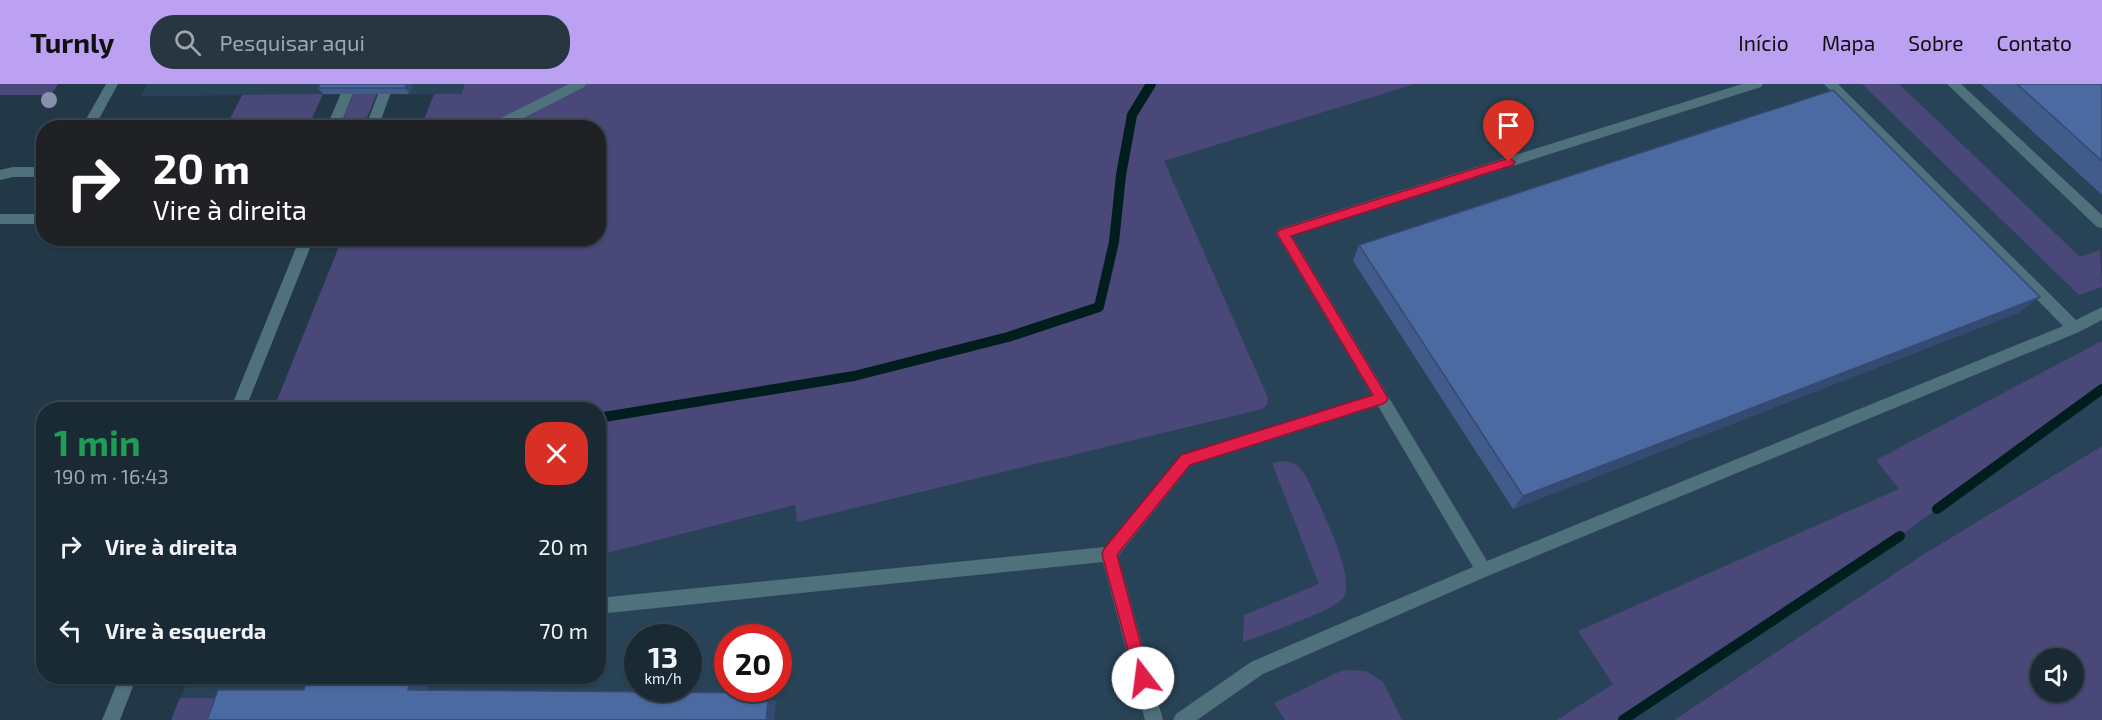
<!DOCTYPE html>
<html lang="pt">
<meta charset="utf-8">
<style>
body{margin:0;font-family:"Exo 2",sans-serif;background:#273641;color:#f1f3f6;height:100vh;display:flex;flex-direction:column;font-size:22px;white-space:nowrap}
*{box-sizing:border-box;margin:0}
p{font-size:20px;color:#9fa7ad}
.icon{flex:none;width:33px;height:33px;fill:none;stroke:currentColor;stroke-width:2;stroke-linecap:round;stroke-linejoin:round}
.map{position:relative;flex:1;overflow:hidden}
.side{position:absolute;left:36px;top:318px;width:570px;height:282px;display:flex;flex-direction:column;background:#1a2a35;border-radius:24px;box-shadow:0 2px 4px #0004,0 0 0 2px #384650}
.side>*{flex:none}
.top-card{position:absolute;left:36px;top:36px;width:570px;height:126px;border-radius:24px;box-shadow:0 2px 4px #0004,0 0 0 2px #384650;background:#202124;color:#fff;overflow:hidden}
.tools{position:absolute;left:2030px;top:564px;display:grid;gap:12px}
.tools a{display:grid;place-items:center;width:54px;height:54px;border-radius:50%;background:#1a2a35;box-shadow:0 2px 4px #0004,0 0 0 2px #384650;font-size:30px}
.speed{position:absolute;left:624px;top:540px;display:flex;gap:12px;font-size:30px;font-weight:700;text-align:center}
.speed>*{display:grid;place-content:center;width:78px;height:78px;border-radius:50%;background:#1a2a35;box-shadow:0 2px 4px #0004,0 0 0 2px #384650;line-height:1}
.speed small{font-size:15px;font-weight:400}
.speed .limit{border:9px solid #d22;background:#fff;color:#111}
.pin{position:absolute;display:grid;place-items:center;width:51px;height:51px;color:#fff;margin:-62px -26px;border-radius:50% 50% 50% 0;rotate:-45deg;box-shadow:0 0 6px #0007}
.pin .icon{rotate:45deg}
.me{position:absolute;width:66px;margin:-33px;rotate:345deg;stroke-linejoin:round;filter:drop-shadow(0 0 4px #0008)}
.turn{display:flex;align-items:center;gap:21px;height:126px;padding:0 18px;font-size:27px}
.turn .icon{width:78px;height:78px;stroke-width:2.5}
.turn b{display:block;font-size:42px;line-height:51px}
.round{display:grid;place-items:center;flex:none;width:63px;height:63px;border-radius:24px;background:#273641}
.head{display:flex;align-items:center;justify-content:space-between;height:102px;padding:0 18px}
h1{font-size:36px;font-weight:700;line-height:45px;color:#1e9e55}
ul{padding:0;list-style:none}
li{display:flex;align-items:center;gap:18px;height:84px;padding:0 18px}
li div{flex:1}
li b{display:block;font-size:22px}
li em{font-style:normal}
header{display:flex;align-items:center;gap:36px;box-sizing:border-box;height:84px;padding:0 30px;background:#bca0f2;color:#111}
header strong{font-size:28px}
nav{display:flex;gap:33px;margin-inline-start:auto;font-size:21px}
.search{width:420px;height:54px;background:#273641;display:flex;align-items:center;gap:15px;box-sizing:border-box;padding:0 21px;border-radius:24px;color:#9fa7ad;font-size:22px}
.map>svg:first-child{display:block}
</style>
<header>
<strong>Turnly</strong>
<div class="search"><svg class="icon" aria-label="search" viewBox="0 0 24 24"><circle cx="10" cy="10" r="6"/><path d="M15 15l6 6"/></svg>Pesquisar aqui</div>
<nav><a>Início</a><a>Mapa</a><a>Sobre</a><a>Contato</a></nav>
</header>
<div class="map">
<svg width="2102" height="636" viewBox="0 0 2102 636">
<rect width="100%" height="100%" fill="#223847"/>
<g fill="#284357" fill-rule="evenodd">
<path d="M147 0H465L461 10 141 12Z"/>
<path d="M1370 0H2102V362L1924 470 1674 636H171L189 593 598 592 599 471 795 421 1141 70ZM638 554H688V604H638ZM728 554H778V604H728Z"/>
</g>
<g fill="#4a4878" fill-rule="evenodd">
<path d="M0 0H58L51 11H0Z"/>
<path d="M358 0H381L363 43 339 44Z"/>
<path d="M465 0H1415L1164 77 1268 314 1267 321 1262 325 797 438 795 421 599 471 598 326H273L342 155 598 154V44L421 43 434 10H461Z"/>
<path d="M1862 0H1899L2080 173 2100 166 2102 203 2079 211Z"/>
<path d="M323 10 308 43H226L242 11Z"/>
<path d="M2102 257V305L1900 452 1623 636H1557L1613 600 1578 547 1899 405 1876 376Z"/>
<path d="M2102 362V636H1674L1924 470ZM2040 574H2073V608H2040Z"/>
<path d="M1286 377 1297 381 1305 390C1315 413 1358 493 1343 514 1334 527 1261 551 1243 558L1244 531 1319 500 1272 379Z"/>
<path d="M1343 586 1366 587 1383 598 1402 636H1285L1274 619Z"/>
<path d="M180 614H238L230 636H171Z"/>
</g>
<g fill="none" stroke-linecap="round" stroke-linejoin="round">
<g stroke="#001e1e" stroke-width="10">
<path d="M598 334 854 292 1008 253 1099 223 1114 158 1121 91 1132 31 1151 0"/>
<path d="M1937 425 2102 305"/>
<path d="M1623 636 1900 452"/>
</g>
<g fill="#4e717b" fill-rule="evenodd">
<path d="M106 0H118L94 44H81Z"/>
<path d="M345 0H357L339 44H326Z"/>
<path d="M382 0H394L378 44H365Z"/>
<path d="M569 0H586L584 3 504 44H486L487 41Z"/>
<path d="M1742 0H1763L1761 3 1292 152 1487 477 2063 242 1824 0H1838L2076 236 2102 223V236L2079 248 1490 491 1263 590 1197 636H1173L1176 630 1251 578 1473 483 1378 322 1191 381 1118 472 1163 636H1145L1103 478 598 530V514L1105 463 1181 371 1372 311 1278 153 1276 149 1278 145Z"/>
<path d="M1947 0H1961L2102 131V144L2097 143Z"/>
<path d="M13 83H44V93H13L0 96V86Z"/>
<rect x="0" y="130" width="44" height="10"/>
</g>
<g fill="#4e717b" fill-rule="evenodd">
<path d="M300 154H314L245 326H230Z"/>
<path d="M120 592H137L120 636H102Z"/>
</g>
</g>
<circle fill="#8791ac" cx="49" cy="16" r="8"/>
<g fill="#415b8b">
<path d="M320 0H413L409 10H323L318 4Z"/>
<path d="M1981 0H2102V111Z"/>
<path d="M1359 161 2020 228 1513 425 1353 177Z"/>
</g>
<g fill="#354a71">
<path d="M406 0H413L409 10 405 4Z"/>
<path d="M2040 213 2020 228 1513 425 1523 412Z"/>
<path d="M412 592H430L423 615 408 606Z"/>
<path d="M769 609 776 618 774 636H766Z"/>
</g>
<g fill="#4c6aa2" stroke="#354a71" stroke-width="1.5">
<path d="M320 0H406L405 4H318Z"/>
<path d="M2017 0H2102V77Z"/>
<path d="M1833 6 2040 213 1523 412 1359 161Z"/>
<path d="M308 592H412L408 606 769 609 766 636H207L218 606H304Z"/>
</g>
<path fill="#e11d48" stroke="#92132f" stroke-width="1.5" d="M1509 74 1515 78 1513 81 1291 152 1388 314 1386 318 1382 320 1190 381 1117 471 1150 594 1148 600 1143 602 1137 600 1102 470 1104 465 1181 371 1373 311 1279 153 1277 149 1279 146Z"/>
</svg>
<div class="tools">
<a><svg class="icon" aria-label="sound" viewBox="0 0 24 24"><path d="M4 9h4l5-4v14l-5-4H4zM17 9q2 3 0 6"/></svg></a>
</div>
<div class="speed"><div>13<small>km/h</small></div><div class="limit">20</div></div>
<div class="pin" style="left:1509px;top:78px;background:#d93025"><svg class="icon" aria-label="arrive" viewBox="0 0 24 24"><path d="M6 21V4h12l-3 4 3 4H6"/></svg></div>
<svg class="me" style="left:1143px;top:594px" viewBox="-20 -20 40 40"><circle r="19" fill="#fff"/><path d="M0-13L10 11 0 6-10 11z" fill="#e11d48"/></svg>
<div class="top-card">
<div class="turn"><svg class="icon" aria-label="right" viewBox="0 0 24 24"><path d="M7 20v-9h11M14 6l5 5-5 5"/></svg><div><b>20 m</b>Vire à direita</div></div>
</div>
<section class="side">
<div class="head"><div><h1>1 min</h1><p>190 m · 16:43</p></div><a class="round" style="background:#d93025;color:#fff"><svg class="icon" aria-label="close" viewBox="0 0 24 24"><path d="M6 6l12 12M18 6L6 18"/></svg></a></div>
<ul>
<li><svg class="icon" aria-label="right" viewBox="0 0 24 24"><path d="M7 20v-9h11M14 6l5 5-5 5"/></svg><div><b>Vire à direita</b></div><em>20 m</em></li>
<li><svg class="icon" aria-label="left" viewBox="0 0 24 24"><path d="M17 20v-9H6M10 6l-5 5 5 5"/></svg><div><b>Vire à esquerda</b></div><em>70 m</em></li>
</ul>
</section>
</div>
